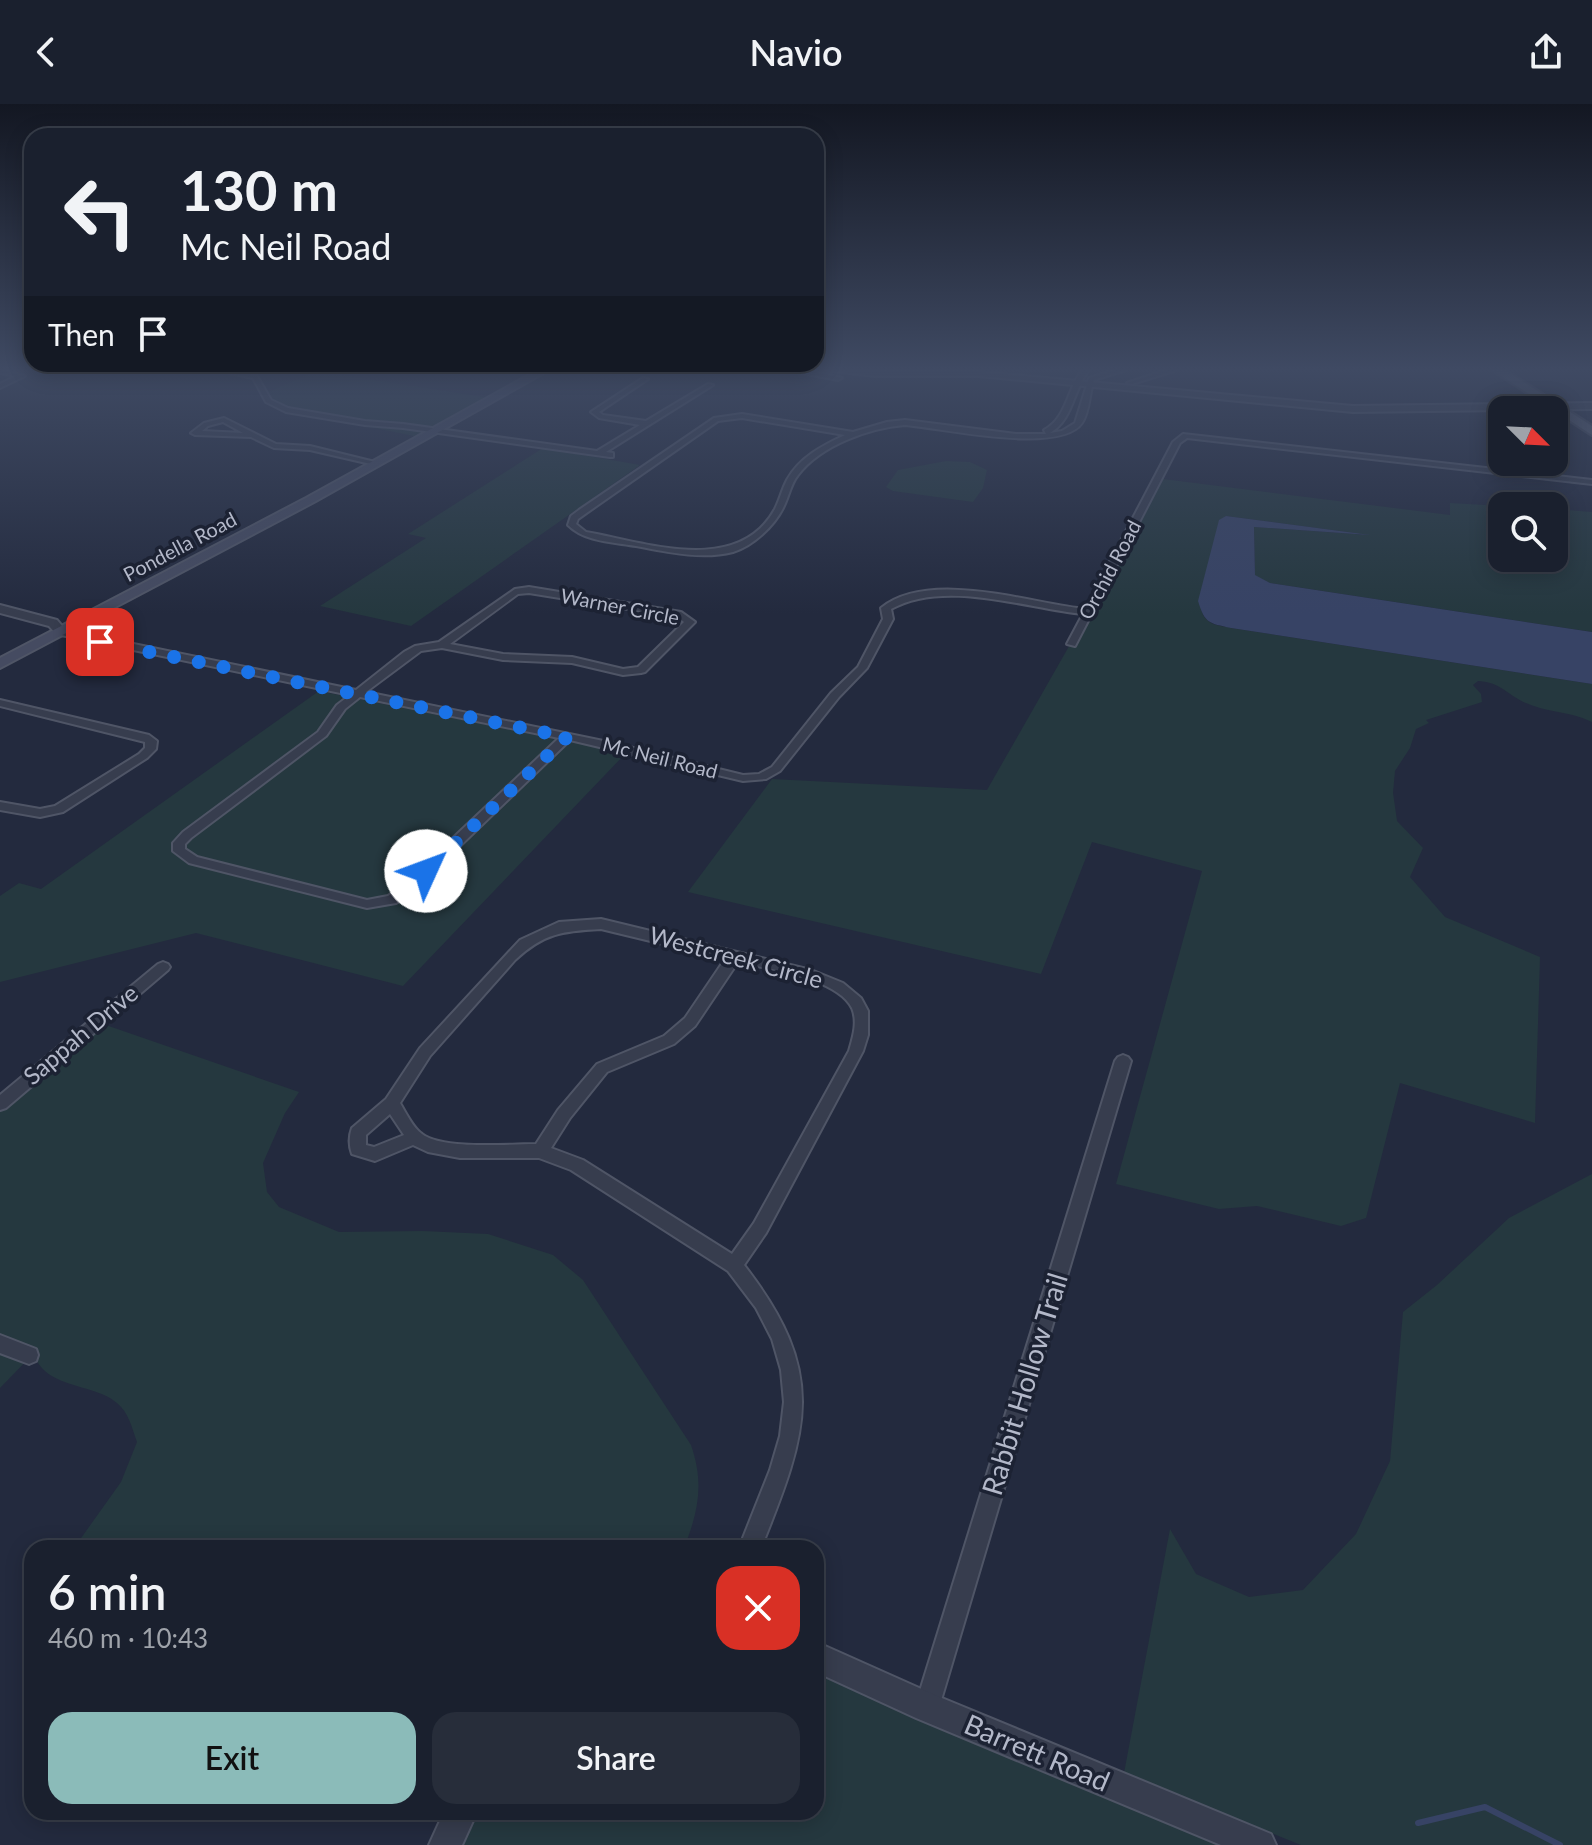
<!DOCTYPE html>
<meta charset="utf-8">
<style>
body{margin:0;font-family:Lato,sans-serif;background:#272d3a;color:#f1f3f6;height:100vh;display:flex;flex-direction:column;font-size:30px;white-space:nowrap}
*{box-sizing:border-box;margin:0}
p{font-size:26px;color:#9fa3aa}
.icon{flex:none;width:44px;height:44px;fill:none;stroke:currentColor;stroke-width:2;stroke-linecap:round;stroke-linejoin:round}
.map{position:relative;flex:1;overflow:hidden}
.details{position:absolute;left:24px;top:1436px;width:800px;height:280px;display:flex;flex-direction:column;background:#1a202e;border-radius:24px;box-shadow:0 4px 20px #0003,0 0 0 2px #383e4a}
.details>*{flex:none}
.guide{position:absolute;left:24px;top:24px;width:800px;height:244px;border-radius:24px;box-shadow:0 4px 20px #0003,0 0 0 2px #383e4a;background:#1a202e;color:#f1f3f6;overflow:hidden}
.needle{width:52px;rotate:114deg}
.tools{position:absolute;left:1488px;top:292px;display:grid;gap:16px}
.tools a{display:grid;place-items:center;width:80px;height:80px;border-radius:16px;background:#1a202e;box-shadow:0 4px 20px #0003,0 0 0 2px #383e4a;font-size:40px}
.pin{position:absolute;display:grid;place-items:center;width:68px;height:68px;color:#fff;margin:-34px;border-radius:16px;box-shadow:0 4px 12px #0006}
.me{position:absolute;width:88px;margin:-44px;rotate:47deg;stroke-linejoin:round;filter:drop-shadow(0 0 6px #0008)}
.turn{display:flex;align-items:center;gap:28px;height:168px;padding:0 24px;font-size:36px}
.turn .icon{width:104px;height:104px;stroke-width:2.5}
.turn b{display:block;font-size:56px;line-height:68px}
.then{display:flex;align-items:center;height:76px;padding:0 24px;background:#0003;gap:16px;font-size:30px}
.round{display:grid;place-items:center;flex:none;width:84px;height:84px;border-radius:24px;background:#272d3a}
.overview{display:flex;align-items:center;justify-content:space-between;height:136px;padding:0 24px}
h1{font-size:48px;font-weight:600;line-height:60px}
.button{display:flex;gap:16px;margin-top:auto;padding:16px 24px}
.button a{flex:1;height:92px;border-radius:24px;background:#8bbbb9;color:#111;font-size:32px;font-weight:600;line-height:92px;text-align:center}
.button a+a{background:#272d3a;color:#f1f3f6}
header{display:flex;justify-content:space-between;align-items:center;height:104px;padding:0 24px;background:#1a202e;font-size:36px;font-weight:600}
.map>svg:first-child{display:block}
</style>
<header><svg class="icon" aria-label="back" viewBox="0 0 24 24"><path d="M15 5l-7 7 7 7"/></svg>Navio<svg class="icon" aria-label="share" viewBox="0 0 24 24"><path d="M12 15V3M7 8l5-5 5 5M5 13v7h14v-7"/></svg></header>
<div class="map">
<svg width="1592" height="1741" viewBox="0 0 1592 1741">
<rect width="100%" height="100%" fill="#232a3e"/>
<g fill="#25383f">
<path d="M316 267 490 294 419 333 277 304 267 298 264 290Z"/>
<path d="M543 344 640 361 411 522 320 502 426 434 408 430Z"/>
<path d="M946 357 970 358 987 366 983 384 973 398 893 387 886 383 898 366Z"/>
<path d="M1155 374 1450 411V399L1503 402 1502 454H1554V405L1592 408V528L1270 479 1255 472 1254 423 1369 431 1226 412C1219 433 1188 501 1207 516 1213 522 1224 522 1231 524L1592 580V618C1569 606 1541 609 1518 595 1503 586 1497 578 1478 577L1473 581 1481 590 1482 598 1426 616 1429 619 1416 625 1410 644 1395 667 1393 689 1397 717 1423 744 1410 773 1445 813 1540 853 1535 1019 1400 979 1366 1114 1341 1122 1257 1102 1219 1105 1116 1080 1202 767 1092 738 1041 870 688 788 772 675 987 686 1072 537Z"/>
<path d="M319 587 626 649 403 882 196 829 0 878V792L19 779 41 785Z"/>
<path d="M100 919 299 988 285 1009 263 1059 267 1088 279 1103 339 1128 423 1127 488 1130 553 1151 583 1176 691 1341C704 1379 699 1406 684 1444H74L121 1378 137 1338C132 1324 129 1309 117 1299 95 1279 43 1285 34 1249L0 1284V1003Z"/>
<path d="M1592 1070V1741H1301L1124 1669 1170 1425 1196 1470 1249 1493 1303 1486 1356 1430 1390 1357 1403 1208 1437 1181 1509 1114Z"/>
<path d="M816 1568 924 1617 1219 1741H461L478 1708H816Z"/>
</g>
<path fill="#374365" d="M1226 412 1370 431 1254 423 1255 471 1270 479 1592 528V580L1231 524C1209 519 1205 520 1198 497L1219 416Z"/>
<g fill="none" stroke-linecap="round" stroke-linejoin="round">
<path stroke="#374365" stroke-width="6" d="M1418 1719 1485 1703 1560 1741"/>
<defs>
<g id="minor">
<path d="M0 266 25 272 0 284V280L16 272 0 269Z"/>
<path d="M217 266H231L257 272 271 296 288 304 365 317 403 320 597 347 640 321 599 314 591 308 643 274 648 275 599 308 603 311 646 317 708 280 713 281 606 348 613 349V353H610L403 324 365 321 286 308 266 298 253 274Z"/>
<path d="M1082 266H1089C1073 286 1073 316 1050 329L1062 327 1075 319 1089 274 1115 266H1126L1094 276C1089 289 1090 307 1082 319 1060 351 942 324 905 321 869 324 821 341 798 371 790 381 789 393 783 404 774 422 753 442 733 448 702 456 667 448 636 442 613 438 585 438 568 421L571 412 579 406 714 314 742 310 853 328 887 318 905 316 1016 330H1046L1044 326C1067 314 1067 285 1082 266ZM742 314 845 331C823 341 799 354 787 376 782 385 780 395 775 405 738 473 644 438 586 428L576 420 578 415 585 410 718 317Z"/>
<path d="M1166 266H1177L1132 280 1127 279Z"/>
<path d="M224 314 276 340 310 342 379 359 375 361 310 346 274 344 251 333 195 331 191 329 204 319ZM223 318 243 329 202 327 208 322Z"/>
<path d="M1183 330 1592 376V380L1187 334 1180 339 1075 542 1067 540 1083 510C1024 504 945 475 891 505L893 515 867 564 839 593 780 667 766 675 743 677 570 636 409 791 396 799 367 804 189 759 173 747V739L183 728 318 628 337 601 350 591 61 531 56 528 61 525 356 586 404 548 415 542 439 538 515 485 529 483 681 508 695 518 645 568 641 569 623 571 572 559 503 556 442 544 421 547 366 588 613 639 743 671 759 670 772 663 831 589 858 563 883 515 881 504C929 465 1029 499 1085 505L1173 338ZM529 489 678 513 684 518 638 563 623 565 572 553 503 550 450 540 518 490ZM360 593 559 634 399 785 388 792 367 796 197 753 185 745V740L191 734 326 632 345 605Z"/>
<path d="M0 596 149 631 157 637 156 645 147 654 63 708 40 713 0 706V698L40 705 55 702 139 650 145 644V638L0 602Z"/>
<path d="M601 815 811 866 843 879 861 894 868 907V931L863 947 766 1129 744 1161C828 1269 809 1325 761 1444H739L770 1366 780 1332 784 1298 781 1266 772 1235 756 1204 728 1167 571 1066 539 1054H460L428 1048 413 1041 375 1057 352 1050C349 1042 349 1032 352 1024L386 995 420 944 520 836 559 818ZM601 825 725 855 685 914 664 932 597 960 558 1006 536 1040C509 1040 443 1046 422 1030 413 1024 406 1009 400 999L430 952 515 856C544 829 563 827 601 825ZM738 858C768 865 837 874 852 904 858 918 853 933 849 947L754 1119 732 1150 583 1056 551 1044 570 1014 607 968 674 940 695 922ZM390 1010 404 1031 374 1043 366 1041V1031Z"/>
<path d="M163 858 168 860 170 863 168 866 6 1004 0 1006V991L158 860Z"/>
<path d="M1123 951 1128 953 1131 957 939 1603 935 1611 927 1615 919 1611 915 1603 1115 957 1118 953Z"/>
<path d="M0 1231 36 1245 38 1251 36 1257 29 1260 0 1249Z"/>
</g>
<g id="tertiary">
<path d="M786 266H807L842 274 838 276Z"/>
<path d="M824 266 979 268 1353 302 1592 299V305L1353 308 979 272H875Z"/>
<path d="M0 501 57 516 67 528 57 531 49 522 0 509Z"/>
<path d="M816 1538 937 1592 1271 1730 1276 1741H1221L916 1614 816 1568Z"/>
<path d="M444 1708H477L462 1741H429Z"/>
</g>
<path id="secondary" d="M538 266H549L314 398 0 564V554L306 394Z"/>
<path id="primary" d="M1492 266H1505L1592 322V331Z"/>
</defs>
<use href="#minor" stroke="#4f5566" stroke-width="4"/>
<use href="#tertiary" stroke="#4f5566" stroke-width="4"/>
<use href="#secondary" stroke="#4f5566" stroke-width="4"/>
<use href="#primary" stroke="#404657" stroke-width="4"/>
<use href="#minor" fill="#373d4e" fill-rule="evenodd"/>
<use href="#tertiary" fill="#373d4e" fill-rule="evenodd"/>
<use href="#secondary" fill="#454b61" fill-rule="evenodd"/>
<use href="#primary" fill="#555c6e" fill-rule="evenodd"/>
</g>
<linearGradient id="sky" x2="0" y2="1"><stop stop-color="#131722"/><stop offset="0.52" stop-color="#3f4a63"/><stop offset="1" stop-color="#3f4a63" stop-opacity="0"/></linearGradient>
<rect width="1592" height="510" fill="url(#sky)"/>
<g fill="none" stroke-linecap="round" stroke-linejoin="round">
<path stroke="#1a73e8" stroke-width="14" stroke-dasharray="0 25.2" d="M100 538 567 633 426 767"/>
</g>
<g text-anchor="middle" stroke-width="7" stroke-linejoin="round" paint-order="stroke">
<g font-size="20" fill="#b3b8c9" stroke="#1c2233">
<text transform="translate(180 443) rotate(-28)" y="7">Pondella Road</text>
<text transform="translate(1110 466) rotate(-62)" y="7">Orchid Road</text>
<text transform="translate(620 503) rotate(11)" y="7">Warner Circle</text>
<text transform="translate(660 654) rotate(14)" y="7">Mc Neil Road</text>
</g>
<g font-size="24" fill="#b3b8c9" stroke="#1c2233">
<text transform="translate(736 854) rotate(15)" y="8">Westcreek Circle</text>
<text transform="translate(81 931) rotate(-40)" y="8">Sappah Drive</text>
</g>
<g font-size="28" fill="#b3b8c9" stroke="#1c2233">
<text transform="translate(1025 1280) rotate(-73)" y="10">Rabbit Hollow Trail</text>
<text transform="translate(1037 1649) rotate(23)" y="10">Barrett Road</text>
</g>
</g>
</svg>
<div class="tools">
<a><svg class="needle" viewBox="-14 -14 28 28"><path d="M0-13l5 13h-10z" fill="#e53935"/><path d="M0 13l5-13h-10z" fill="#9fa3aa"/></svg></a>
<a><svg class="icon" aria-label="search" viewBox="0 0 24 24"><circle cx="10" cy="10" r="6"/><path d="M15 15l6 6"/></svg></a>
</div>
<div class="pin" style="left:100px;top:538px;background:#d93025"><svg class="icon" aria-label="arrive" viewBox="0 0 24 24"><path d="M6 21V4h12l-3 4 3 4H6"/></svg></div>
<svg class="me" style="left:426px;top:767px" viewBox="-20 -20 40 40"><circle r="19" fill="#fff"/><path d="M0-13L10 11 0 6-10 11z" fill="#1a73e8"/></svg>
<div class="guide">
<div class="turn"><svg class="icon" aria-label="left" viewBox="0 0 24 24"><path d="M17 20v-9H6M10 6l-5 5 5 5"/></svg><div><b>130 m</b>Mc Neil Road</div></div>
<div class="then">Then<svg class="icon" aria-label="arrive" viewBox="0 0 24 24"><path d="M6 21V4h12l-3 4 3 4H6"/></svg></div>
</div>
<section class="details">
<div class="overview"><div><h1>6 min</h1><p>460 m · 10:43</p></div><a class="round" style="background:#d93025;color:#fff"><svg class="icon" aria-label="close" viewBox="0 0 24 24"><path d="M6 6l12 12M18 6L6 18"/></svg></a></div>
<div class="button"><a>Exit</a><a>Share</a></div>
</section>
</div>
